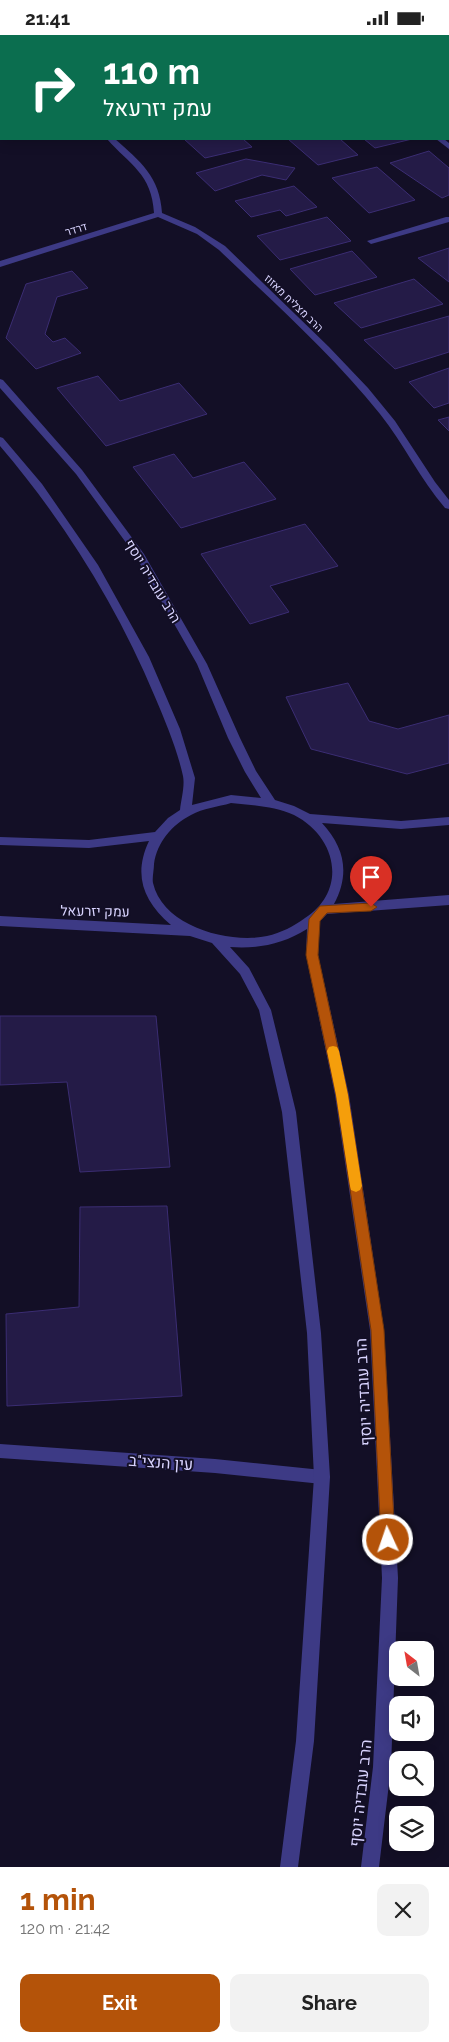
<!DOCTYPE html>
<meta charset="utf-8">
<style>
body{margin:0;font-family:Raleway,Heebo,sans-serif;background:#f2f2f2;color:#222;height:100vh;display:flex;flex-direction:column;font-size:19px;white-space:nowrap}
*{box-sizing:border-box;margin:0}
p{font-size:16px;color:#767676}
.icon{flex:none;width:28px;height:28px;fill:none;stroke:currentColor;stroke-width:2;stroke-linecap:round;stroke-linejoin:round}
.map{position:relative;height:1832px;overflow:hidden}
.details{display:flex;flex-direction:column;background:#fff;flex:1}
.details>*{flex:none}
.guide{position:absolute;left:0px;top:0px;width:450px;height:105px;box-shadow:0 2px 12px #0003;background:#0b6e4f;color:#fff;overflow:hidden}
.needle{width:32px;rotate:329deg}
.buttons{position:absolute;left:389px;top:1606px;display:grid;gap:10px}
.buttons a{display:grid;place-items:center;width:45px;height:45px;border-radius:10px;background:#fff;box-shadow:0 2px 12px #0003;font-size:25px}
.pin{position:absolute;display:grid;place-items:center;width:42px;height:42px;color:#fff;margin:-51px -21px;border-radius:50% 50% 50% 0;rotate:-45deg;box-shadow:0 0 5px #0007}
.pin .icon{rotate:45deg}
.me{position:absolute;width:55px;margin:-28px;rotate:357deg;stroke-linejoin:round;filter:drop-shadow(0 0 4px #0008)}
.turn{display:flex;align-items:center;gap:18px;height:105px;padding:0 20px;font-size:22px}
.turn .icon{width:65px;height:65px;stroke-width:2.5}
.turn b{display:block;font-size:35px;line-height:42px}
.round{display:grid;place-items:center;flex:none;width:52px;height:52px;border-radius:10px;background:#f2f2f2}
.summary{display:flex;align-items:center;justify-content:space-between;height:85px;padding:0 20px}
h1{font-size:30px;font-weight:700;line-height:38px;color:#b45309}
.cta{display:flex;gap:10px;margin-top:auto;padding:10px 20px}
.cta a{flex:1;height:58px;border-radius:10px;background:#b45309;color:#fff;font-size:20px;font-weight:700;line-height:58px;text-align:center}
.cta a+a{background:#f2f2f2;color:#222}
.status{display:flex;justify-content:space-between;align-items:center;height:35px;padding:0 25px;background:#fff;direction:ltr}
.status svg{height:14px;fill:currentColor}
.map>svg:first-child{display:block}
</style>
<div class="status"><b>21:41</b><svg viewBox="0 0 49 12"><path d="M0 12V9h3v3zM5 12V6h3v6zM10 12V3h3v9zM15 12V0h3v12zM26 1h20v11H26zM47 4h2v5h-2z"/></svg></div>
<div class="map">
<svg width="449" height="1832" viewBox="0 0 449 1832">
<rect width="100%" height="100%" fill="#130f26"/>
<g fill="#241b47" stroke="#3b2d73">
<path d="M184 104H243L252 112 205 123Z"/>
<path d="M288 104H340L358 120 318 130Z"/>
<path d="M364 104H412L375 113Z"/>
<path d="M429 116 449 133V160L442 163 390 128Z"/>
<path d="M246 124 295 133 286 145 262 140 215 156 196 138Z"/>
<path d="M377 132 415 165 369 178 332 143Z"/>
<path d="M294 151 317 172 286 181 280 175 251 182 235 166Z"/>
<path d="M327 182 351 206 280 225 257 201Z"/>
<path d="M449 213V247L418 223Z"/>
<path d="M352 216 377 242 315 260 290 234Z"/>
<path d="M72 236 88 253 57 262 45 299 53 307 65 303 81 318 36 334 6 303 26 249Z"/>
<path d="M414 244 443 269 361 293 334 268Z"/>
<path d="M449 281V317L395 334 364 305Z"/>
<path d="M449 333V368L434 373 409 347Z"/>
<path d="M98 341 120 366 179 348 207 379 106 411 57 353Z"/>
<path d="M449 382V396L438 385Z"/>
<path d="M174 419 193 443 244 427 276 464 181 493 133 432Z"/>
<path d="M305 489 338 531 270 551 289 577 250 589 201 519Z"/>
<path d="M348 648 369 686 398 694 449 680V728L407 739 311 714 286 662Z"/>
<path d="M0 981H156L170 1132 80 1137 67 1047 0 1050Z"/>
<path d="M167 1171 182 1361 7 1371 6 1279 79 1272 80 1172Z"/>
</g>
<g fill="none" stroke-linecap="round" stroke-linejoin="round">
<path fill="#3d3a85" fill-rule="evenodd" d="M446 182H449V187L371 209 367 206Z"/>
<g fill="#3d3a85" fill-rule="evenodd">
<path d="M3 0H11L12 1H4Z"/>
<path d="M306 0H315L316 1H307Z"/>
<path d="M107 104H115C140 126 160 142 162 178L195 192 225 211 329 312 368 353 395 386 435 447 449 465V474L445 473C420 444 404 409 380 379 332 319 274 268 219 215L197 199 158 182 0 232V226L154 178C152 139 130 130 107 104Z"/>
<path d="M436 104H444L449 108V114Z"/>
<path d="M0 1409 215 1424 322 1435 327 1437 330 1442 327 1447 322 1449 215 1438 0 1423Z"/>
</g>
<path fill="#3d3a85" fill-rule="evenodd" d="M0 344 3 345 82 435 144 519 207 629 240 703 256 736 275 765 294 771 310 779 401 786 449 782V790L401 794 322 788C345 813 350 839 334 869L449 860V870L327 879 320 886 318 920 349 1060 384 1295 398 1543 391 1732 379 1832H361L373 1732 382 1543 370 1295 335 1060 306 920 307 894C283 909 259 914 230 912L249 933 271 975 296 1077 321 1298 330 1442 314 1706 298 1832H280L296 1706 314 1442 307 1298 282 1077 259 975 240 939 212 908 190 901 0 891V881L171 890C143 866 133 840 149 806L89 813 0 810V802L89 805 155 797 168 783 180 775C181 765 185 751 183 741 177 714 166 688 155 662 117 571 64 486 0 411V402L3 403 42 449 98 530 149 622 180 694 195 743 192 770 231 760 261 763 245 737 228 703 197 629 135 520 76 439 0 353ZM231 768C252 770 274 771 294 780 337 802 348 855 305 883 294 891 281 898 267 901 230 909 163 892 153 848 152 843 154 835 154 829 157 807 172 790 191 780 203 773 218 772 231 768Z"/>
</g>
<path fill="#b45309" stroke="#753606" d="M371 868 377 872 371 876 327 878 320 886 318 920 348 1060 384 1295 395 1505 393 1510 388 1512 383 1510 381 1505 371 1295 336 1060 306 920 309 884 320 871Z"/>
<path fill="#f59e0b" d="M333 1011 337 1012 339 1016 348 1060 362 1151 360 1155 356 1157 351 1155 350 1151 336 1060 327 1016 329 1012Z"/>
<g text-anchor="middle" stroke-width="4" stroke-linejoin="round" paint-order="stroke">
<g font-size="11" fill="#d9d4ff" stroke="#130f26">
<text transform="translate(76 194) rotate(-17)" y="4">דרדר</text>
<text transform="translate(294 268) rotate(44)" y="4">הרב מצליח מאזוז</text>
</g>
<g font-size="14" fill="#d9d4ff" stroke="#130f26">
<text transform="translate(153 546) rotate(59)" y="5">הרב עובדיה יוסף</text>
<text transform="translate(95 876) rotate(1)" y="5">עמק יזרעאל</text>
</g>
<g font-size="16" fill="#d9d4ff" stroke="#130f26">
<text transform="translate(363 1357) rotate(-93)" y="6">הרב עובדיה יוסף</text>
<text transform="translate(161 1427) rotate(4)" y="6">עין הנצי"ב</text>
<text transform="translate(360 1758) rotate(-84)" y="6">הרב עובדיה יוסף</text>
</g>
</g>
</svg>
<div class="buttons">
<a><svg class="needle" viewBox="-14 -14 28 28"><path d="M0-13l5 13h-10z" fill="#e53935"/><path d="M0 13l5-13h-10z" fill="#767676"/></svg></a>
<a><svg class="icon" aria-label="sound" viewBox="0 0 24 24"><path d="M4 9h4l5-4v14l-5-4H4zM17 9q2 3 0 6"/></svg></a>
<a><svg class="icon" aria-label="search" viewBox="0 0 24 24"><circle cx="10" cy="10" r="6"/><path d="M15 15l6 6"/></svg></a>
<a><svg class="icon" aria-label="layers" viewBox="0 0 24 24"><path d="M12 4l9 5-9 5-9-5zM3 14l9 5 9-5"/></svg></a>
</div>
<div class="pin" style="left:371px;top:872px;background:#d93025"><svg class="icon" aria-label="arrive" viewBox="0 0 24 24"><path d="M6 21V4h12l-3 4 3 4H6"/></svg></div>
<svg class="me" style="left:388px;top:1505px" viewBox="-20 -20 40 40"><circle r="17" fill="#b45309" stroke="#fff" stroke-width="3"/><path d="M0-11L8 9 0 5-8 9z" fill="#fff"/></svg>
<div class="guide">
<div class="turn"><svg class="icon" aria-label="right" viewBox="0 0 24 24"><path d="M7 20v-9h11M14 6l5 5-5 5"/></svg><div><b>110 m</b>עמק יזרעאל</div></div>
</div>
</div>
<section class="details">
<div class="summary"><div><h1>1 min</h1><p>120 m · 21:42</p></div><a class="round"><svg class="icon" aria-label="close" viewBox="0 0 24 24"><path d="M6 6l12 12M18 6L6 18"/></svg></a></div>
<div class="cta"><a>Exit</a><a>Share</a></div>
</section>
